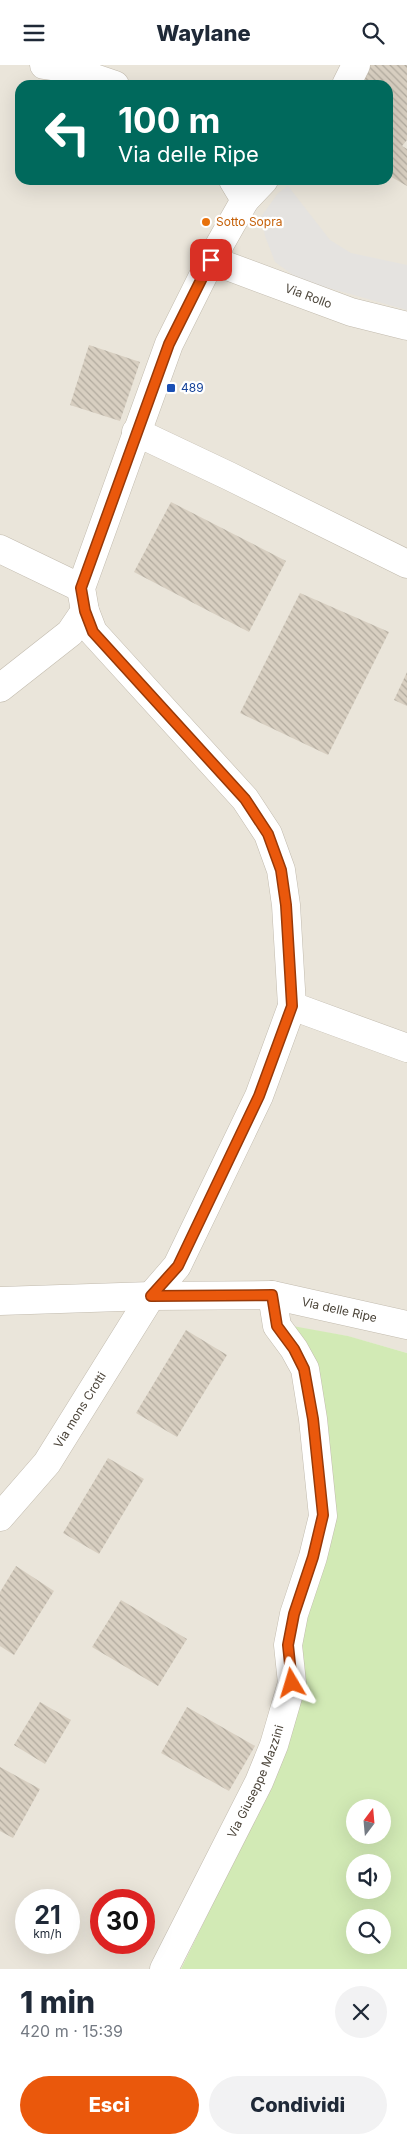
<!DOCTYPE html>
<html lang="it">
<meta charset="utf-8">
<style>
body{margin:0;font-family:Inter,sans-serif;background:#f2f2f3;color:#1f2937;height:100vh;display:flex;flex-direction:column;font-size:19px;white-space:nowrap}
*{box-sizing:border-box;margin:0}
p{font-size:16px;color:#747a83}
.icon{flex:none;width:28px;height:28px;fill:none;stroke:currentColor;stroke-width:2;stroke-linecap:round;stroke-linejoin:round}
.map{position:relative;height:1904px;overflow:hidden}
.drawer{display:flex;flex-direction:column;background:#fff;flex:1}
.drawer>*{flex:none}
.hud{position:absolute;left:15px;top:15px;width:378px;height:105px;border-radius:15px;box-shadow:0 5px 20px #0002;background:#00695c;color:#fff;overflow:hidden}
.needle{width:32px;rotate:16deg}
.buttons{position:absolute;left:346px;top:1734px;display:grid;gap:10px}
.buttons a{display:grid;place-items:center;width:45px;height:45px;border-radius:50%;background:#fff;box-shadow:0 5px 20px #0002;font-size:25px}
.speed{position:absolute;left:15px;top:1824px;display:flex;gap:10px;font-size:25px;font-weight:700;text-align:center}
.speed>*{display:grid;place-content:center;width:65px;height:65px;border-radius:50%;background:#fff;box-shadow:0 5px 20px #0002;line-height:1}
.speed small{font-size:12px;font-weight:400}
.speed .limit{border:8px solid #d22;background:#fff;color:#111}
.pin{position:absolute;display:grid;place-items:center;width:42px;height:42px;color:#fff;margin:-21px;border-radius:10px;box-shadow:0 2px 8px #0006}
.me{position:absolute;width:55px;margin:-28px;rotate:353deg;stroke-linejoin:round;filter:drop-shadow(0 0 4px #0008)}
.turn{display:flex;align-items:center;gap:18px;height:105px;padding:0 20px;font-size:22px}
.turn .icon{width:65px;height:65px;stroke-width:2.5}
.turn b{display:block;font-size:35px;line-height:42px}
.round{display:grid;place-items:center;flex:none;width:52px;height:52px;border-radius:26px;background:#f2f2f3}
.head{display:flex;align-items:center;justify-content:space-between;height:85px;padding:0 20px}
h1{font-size:30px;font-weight:800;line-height:38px}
.button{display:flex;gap:10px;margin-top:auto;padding:10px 20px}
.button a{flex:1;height:58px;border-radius:30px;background:#ea580c;color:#fff;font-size:20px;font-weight:800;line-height:58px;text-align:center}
.button a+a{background:#f2f2f3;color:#1f2937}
header{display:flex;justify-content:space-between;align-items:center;height:65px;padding:0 20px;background:#fff;font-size:22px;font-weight:800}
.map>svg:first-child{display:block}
</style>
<header><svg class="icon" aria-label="menu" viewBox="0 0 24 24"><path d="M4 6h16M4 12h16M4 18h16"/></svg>Waylane<svg class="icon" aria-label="search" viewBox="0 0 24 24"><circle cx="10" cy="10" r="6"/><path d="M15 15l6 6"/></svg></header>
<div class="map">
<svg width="407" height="1904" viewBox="0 0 407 1904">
<defs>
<pattern id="building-back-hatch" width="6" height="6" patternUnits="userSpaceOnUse" patternTransform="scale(1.25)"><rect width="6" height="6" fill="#d8cfc1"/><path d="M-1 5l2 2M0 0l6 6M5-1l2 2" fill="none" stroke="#b1aa9e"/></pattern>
</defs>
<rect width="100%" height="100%" fill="#f6f3ec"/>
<path fill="#eae5da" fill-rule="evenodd" d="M0 0H407V1288L347 1271 287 1261 326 1418 238 1787 181 1904H0ZM20 20H388V115H20ZM26 1835H69V1878H26ZM101 1835H144V1878H101Z"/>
<path fill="#d2eab5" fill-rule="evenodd" d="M287 1260 348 1271 407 1288V1904H181L238 1787 294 1592 321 1484ZM355 1742H382V1770H355ZM355 1798H382V1825H355ZM355 1852H382V1880H355Z"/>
<path fill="#e5e3e0" d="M288 121 330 175 351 188 407 200V245L300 215 275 197 265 171 261 152 278 128Z"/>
<g fill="url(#building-back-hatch)">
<path d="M365 0H407V75L402 81 407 84V121L388 110V20H355Z"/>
<path d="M89 280 140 297 120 356 70 340Z"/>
<path d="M171 437 286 496 249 567 134 507Z"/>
<path d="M300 528 389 567 328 690 240 648Z"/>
<path d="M407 607V641L394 635Z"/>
<path d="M186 1265 227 1290 177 1372 136 1348Z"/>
<path d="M108 1393 144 1414 99 1489 63 1468Z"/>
<path d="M16 1501 54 1526 14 1590 0 1581V1527Z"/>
<path d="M121 1535 187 1574 158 1621 92 1582Z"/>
<path d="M40 1637 71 1655 45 1699 14 1680Z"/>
<path d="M187 1642 255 1681 229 1726 161 1688Z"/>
<path d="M0 1702 40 1724 13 1773 0 1766Z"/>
</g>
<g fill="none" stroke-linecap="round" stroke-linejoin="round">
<defs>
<g id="minor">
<path d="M44 0 65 3 115 20"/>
<path d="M346 20 356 0"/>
<path d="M233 115 245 135"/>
<path id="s1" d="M211 195 351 247 407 261"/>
<path d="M136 367 229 411 407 499"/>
<path d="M0 484 81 523"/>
<path d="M0 623 70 568 85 546"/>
<path d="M292 941 407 983"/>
<path id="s2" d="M0 1236 151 1231 272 1230 407 1260"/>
<path id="s3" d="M0 1452 47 1398 151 1231 177 1201 259 1031 292 941 286 840 281 805 268 769 245 734 93 567 85 546 81 523 169 279 211 195 245 135 264 115"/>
<path id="s4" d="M164 1904 259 1717 274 1680 292 1618 288 1580 294 1549 313 1492 323 1451 313 1354 305 1304 294 1284 277 1261 272 1230"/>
</g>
</defs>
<use href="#minor" stroke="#c2bbae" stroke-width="29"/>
<use href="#minor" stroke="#fff" stroke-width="28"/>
</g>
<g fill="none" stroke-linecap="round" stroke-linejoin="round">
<defs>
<path id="route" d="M211 195 169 279 81 523 85 546 93 567 245 734 268 769 281 805 286 840 292 941 259 1031 178 1201 151 1231 272 1230 277 1261 294 1284 304 1304 313 1354 323 1450 313 1492 294 1549 288 1580 292 1618"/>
</defs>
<use href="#route" stroke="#983908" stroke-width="12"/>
<use href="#route" stroke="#ea580c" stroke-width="9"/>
</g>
<circle fill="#e8710a" stroke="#fff" stroke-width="2" cx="206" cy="157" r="5"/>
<rect fill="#1a4fb4" stroke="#fff" stroke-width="2" x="166" y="318" width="10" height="10" rx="2.5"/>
<g text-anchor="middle" stroke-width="4.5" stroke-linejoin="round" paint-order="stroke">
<g font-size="12" fill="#c56008" stroke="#fff" text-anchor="start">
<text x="216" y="161">Sotto Sopra</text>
</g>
<g font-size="12" fill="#4b4439" stroke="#fff">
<text dy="4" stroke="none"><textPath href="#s1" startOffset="104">Via Rollo</textPath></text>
<text dy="4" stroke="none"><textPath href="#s2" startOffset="341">Via delle Ripe</textPath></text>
<text dy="4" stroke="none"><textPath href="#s3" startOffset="134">Via mons Crotti</textPath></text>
<text dy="4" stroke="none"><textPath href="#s4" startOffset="209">Via Giuseppe Mazzini</textPath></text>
</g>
<g font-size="12" fill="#164399" stroke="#fff" text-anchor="start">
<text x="181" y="327">489</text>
</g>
</g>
</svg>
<div class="buttons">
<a><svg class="needle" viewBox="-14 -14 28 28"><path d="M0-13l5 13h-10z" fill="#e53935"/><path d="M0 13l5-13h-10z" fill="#747a83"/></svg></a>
<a><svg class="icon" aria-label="sound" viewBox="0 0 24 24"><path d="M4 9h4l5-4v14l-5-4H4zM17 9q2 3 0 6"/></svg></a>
<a><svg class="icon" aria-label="search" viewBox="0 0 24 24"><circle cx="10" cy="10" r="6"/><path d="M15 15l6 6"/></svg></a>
</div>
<div class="speed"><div>21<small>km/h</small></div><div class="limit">30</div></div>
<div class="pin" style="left:211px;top:195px;background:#d93025"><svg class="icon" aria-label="arrive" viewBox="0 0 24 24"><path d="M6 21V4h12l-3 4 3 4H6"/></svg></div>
<svg class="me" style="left:292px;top:1618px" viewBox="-20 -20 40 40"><path d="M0-17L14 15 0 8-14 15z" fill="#ea580c" stroke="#fff" stroke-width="4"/></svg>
<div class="hud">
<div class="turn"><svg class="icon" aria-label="left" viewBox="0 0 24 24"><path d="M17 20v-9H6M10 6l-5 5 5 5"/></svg><div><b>100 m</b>Via delle Ripe</div></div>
</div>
</div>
<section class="drawer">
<div class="head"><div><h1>1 min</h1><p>420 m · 15:39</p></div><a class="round"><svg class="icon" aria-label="close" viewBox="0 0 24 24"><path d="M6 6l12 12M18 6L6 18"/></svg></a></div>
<div class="button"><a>Esci</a><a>Condividi</a></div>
</section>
